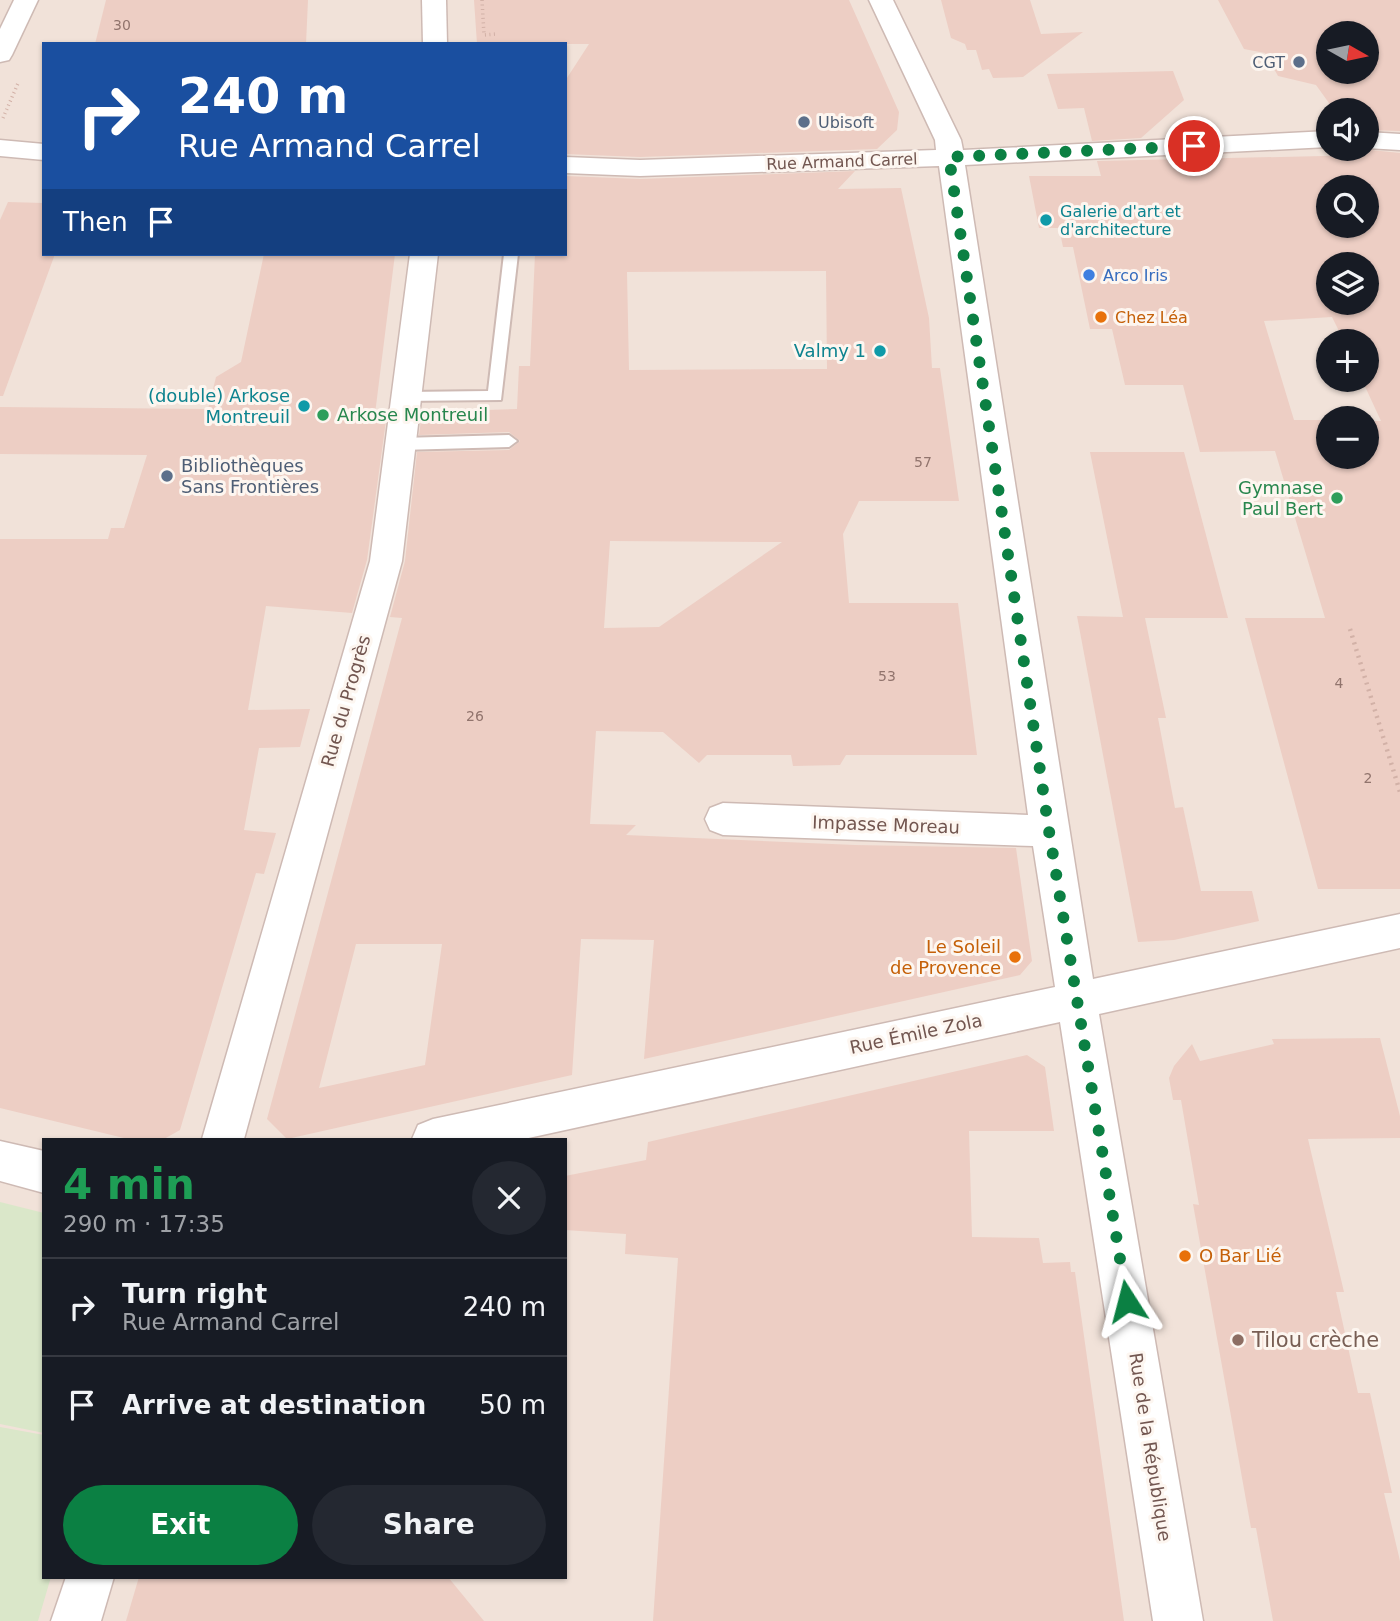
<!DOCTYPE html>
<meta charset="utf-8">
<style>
body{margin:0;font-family:"DejaVu Sans",sans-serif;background:#242831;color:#f1f3f6;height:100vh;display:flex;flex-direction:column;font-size:26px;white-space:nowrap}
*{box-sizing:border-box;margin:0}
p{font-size:23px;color:#9ea1a6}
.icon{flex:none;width:38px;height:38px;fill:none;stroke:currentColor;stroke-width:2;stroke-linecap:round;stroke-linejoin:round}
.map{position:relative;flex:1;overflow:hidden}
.details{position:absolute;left:42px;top:1138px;width:525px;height:441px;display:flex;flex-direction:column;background:#171b24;border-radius:0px;box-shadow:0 2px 5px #0004}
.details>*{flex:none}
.top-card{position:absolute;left:42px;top:42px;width:525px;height:214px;border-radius:0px;box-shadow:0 2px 5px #0004;background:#1a4fa0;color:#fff;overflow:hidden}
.needle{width:46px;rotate:99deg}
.buttons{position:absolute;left:1316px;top:21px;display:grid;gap:14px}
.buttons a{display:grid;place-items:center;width:63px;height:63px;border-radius:50%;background:#171b24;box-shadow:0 2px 5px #0004;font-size:35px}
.pin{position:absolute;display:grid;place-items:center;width:60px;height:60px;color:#fff;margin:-30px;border:4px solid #fff;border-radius:50%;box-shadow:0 2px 7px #0007}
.me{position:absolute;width:77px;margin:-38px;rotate:351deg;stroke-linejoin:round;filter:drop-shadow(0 0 5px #0008)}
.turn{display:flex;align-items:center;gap:24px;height:147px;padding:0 21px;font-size:32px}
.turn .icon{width:91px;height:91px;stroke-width:2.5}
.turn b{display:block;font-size:49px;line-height:60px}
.then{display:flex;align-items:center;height:66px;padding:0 21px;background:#0003;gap:14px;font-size:26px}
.round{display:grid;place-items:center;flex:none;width:74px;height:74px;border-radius:37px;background:#242831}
.summary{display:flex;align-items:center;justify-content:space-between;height:119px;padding:0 21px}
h1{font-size:42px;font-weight:600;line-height:52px;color:#1e9e55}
.primary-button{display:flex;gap:14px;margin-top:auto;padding:14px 21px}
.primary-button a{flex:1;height:80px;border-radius:42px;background:#0b8043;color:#fff;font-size:28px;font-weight:600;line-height:80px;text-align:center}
.primary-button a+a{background:#242831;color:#f1f3f6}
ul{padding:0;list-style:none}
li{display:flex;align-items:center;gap:21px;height:98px;padding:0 21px;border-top:2px solid #363941}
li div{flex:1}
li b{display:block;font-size:26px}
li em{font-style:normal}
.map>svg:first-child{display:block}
</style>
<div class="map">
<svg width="1400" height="1621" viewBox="0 0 1400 1621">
<rect width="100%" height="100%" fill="#faf1ea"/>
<path fill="#f1e2d9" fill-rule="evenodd" d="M0 0H1400V1621H0ZM1328 33H1367V72H1328ZM44 44H565V254H44ZM1328 110H1367V149H1328ZM1328 187H1367V226H1328ZM1328 264H1367V303H1328ZM1328 341H1367V380H1328ZM1328 418H1367V457H1328ZM44 1139H565V1577H44Z"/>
<g fill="#dae7c9">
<path d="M0 1202 44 1213V1433L0 1424Z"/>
<path d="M0 1427 44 1435V1577H51L38 1621H0Z"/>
</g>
<g fill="#edcec4" fill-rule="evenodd">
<path d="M106 0H308L306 44H95Z"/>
<path d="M474 0H849L899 112 897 130 877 149 640 157 565 154V81L589 44H477Z"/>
<path d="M941 0H1030L1041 34 1083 32 1023 77 993 78 989 69 982 70 976 50H967L965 44 951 38Z"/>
<path d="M1218 0H1400V131L1367 130V110H1334L1316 85 1278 76 1265 53 1244 49ZM1328 33H1367V72H1328Z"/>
<path d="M1173 71 1184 100 1141 138 1092 141 1084 108 1058 109 1047 74Z"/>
<path d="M1361 149 1400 153V889H1318L1245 618H1325L1275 451 1200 452 1183 385H1125L1112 329H1090L1073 247H1063L1059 228H1039L1029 176H1101L1097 161 1366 155ZM1328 187H1367V226H1328ZM1328 264H1367V303H1328ZM1332 317 1344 341H1367V380H1362L1381 421H1367V457H1328V420H1294L1264 321Z"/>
<path d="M855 171 838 189 901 188 929 318 932 368H940L959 501H859L843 534 849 603H958L977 755H846L840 765 793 766 791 755H707L699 763 663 732 596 731 590 824 636 825 626 835 855 845 1016 848 1032 961 1020 975 644 1059 654 940 581 939 572 1075 287 1139 267 1119 402 618 390 617 405 561 417 452 509 450 520 441 509 432 419 435 422 412 517 409 519 366H530L535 254H565V176L640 179ZM826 271 827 369 629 370 627 272ZM610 541 782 542 659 627 604 628ZM356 944H442L425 1065 319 1088Z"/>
<path d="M8 202 44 203V254H55L3 396H0V220Z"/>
<path d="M264 254H395L375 414 387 413 367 560 352 613 266 606 248 710 310 709 300 747 259 748 244 830 276 833 264 874 256 873 180 1130 164 1139H128L0 1108V539H108L111 528H124L147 455 0 454V407L208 409 216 377 241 362Z"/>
<path d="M1090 452H1184L1228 618H1145L1166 718H1158L1175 808 1183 807 1201 891H1252L1259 921 1174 940 1138 942 1077 616 1123 617Z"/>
<path d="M1380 1038 1400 1116V1138L1308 1139 1344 1292H1336L1358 1393H1370L1392 1493H1384L1400 1561V1621H1273L1256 1528H1251L1193 1204 1199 1205 1181 1100H1173L1169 1078 1174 1066 1192 1044 1200 1061 1274 1044 1272 1039Z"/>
<path d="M1027 1055 1045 1067 1054 1131H969L972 1237 1039 1238 1043 1263 1070 1262 1071 1272H1075L1124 1621H653L678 1258 625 1254 626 1234 565 1230V1176L646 1160 648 1142Z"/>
<path d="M139 1577H448L484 1621H126Z"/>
</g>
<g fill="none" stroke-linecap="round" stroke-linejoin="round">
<defs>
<g id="service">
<path d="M504 254H518L501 400 400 401V393L406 392 488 391Z"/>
<path d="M509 435 517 441 509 447 401 450 393 444 401 438Z"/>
</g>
<g id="minor">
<path d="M14 0H38L12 55 9 60 0 62V29Z"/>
<path d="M422 0H446L447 44H423Z"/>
<path d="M869 0H893L961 140 963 150 1328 131V147L965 165 1093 979 1400 914V948L1099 1014 1203 1621H1153L1060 1022 524 1139H412L418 1125 433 1119 1055 987 1033 846 723 835 710 830 705 819 710 808 723 803 1028 815 939 166 640 176 565 173V157L640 160 936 150 935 140Z"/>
<path d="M1367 132 1400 134V150L1367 148Z"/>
<path d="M0 140 44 144V160L0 156Z"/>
<path d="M410 254H438L402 561 244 1139H202L370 561Z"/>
<path d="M0 1141 44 1151V1193L0 1181Z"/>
<path d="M66 1577H114L101 1621H51Z"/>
</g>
</defs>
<use href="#service" stroke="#cebab4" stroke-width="4"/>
<use href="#minor" stroke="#cebab4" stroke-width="3"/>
<g stroke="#d2b1a7" stroke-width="3.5" stroke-dasharray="1 3.5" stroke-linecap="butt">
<path d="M482 0 484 35 496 34"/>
<path d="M3 118 19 81"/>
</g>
<path stroke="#d2b1a7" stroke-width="4.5" stroke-dasharray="2 5" stroke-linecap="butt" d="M1350 629 1400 792"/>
<use href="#service" fill="#fff" fill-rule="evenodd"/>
<use href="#minor" fill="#fff" fill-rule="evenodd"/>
</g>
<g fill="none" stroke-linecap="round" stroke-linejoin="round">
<path stroke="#0b8043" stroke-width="12" stroke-dasharray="0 21.6" d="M1127 1301 1049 831 949 157 1194 146"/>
</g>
<g fill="#5c6f8a" stroke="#fdf6f0" stroke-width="2.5">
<circle cx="1299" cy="62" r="7"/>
<circle cx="804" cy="122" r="7"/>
<circle cx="167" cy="476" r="7"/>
</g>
<g fill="#0f9aa8" stroke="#fdf6f0" stroke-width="2.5">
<circle cx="1046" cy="220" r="7"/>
<circle cx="880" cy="351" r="7"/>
<circle cx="304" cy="406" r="7"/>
</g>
<circle fill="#3f7fe0" stroke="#fdf6f0" stroke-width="2.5" cx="1089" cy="275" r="7"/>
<g fill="#e8710a" stroke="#fdf6f0" stroke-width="2.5">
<circle cx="1101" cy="317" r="7"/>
<circle cx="1015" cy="957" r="7"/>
<circle cx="1185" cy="1256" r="7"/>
</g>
<g fill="#2e9e5b" stroke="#fdf6f0" stroke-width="2.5">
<circle cx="323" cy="415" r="7"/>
<circle cx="1337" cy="498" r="7"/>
</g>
<circle fill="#8d6e63" stroke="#fdf6f0" stroke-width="2.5" cx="1238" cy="1340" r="7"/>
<g text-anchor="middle" stroke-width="6" stroke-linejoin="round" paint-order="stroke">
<g font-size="14" fill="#91746d">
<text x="122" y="30">30</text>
<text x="923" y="467">57</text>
<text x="887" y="681">53</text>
<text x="1339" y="688">4</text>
<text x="475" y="721">26</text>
<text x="1368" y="783">2</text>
</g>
<g font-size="16" fill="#4e5e75" stroke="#fdf6f0" text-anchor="end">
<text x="1285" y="68">CGT</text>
<text x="818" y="128" text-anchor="start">Ubisoft</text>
</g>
<g font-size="16" fill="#725650" stroke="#fdf6f0">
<text transform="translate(842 161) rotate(-2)" y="6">Rue Armand Carrel</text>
</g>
<g font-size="16" fill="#0d838f" stroke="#fdf6f0" text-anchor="start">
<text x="1060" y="217">Galerie d'art et<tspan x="1060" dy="18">d'architecture</tspan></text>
</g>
<g font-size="16" fill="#366cbe" stroke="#fdf6f0" text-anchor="start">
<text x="1103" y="281">Arco Iris</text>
</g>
<g font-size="16" fill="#c56008" stroke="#fdf6f0" text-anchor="start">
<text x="1115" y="323">Chez Léa</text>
</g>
<g font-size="18" fill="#0d838f" stroke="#fdf6f0" text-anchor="end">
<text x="866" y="357">Valmy 1</text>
<text x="290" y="402">(double) Arkose<tspan x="290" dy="21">Montreuil</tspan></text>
</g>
<g font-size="18" fill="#27864d" stroke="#fdf6f0" text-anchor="start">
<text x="337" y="421">Arkose Montreuil</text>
<text x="1323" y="494" text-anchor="end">Gymnase<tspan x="1323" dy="21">Paul Bert</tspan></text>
</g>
<g font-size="18" fill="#4e5e75" stroke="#fdf6f0" text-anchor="start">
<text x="181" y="472">Bibliothèques<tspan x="181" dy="21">Sans Frontières</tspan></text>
</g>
<g font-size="18" fill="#725650" stroke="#fdf6f0">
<text transform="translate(346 701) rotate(-74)" y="6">Rue du Progrès</text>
<text transform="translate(886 825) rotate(2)" y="6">Impasse Moreau</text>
<text transform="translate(916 1034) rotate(-12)" y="6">Rue Émile Zola</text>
<text transform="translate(1150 1447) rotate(81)" y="6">Rue de la République</text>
</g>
<g font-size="18" fill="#c56008" stroke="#fdf6f0" text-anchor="end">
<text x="1001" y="953">Le Soleil<tspan x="1001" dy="21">de Provence</tspan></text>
<text x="1199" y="1262" text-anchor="start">O Bar Lié</text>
</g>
<g font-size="21" fill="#785e54" stroke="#fdf6f0" text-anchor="start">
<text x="1252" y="1347">Tilou crèche</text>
</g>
</g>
</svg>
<div class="buttons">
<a><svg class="needle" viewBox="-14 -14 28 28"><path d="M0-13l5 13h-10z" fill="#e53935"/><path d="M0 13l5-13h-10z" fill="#9ea1a6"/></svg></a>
<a><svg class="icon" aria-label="sound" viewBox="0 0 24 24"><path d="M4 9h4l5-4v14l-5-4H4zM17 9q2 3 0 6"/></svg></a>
<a><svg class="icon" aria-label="search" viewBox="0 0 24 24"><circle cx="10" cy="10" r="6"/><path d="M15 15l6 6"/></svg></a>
<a><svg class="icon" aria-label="layers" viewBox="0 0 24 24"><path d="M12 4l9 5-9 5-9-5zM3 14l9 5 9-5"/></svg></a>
<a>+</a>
<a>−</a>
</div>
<div class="pin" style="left:1194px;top:146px;background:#d93025"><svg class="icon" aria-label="arrive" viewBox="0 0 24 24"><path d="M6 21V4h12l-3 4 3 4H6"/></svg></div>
<svg class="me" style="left:1127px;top:1301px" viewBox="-20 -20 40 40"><path d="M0-17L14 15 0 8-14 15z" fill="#0b8043" stroke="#fff" stroke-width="4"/></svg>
<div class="top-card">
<div class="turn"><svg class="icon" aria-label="right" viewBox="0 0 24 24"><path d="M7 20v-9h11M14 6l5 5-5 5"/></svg><div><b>240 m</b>Rue Armand Carrel</div></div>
<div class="then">Then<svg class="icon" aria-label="arrive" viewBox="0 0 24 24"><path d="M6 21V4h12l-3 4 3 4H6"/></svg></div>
</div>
<section class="details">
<div class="summary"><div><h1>4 min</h1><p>290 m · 17:35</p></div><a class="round"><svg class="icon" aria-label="close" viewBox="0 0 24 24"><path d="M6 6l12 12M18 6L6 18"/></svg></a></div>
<ul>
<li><svg class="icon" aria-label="right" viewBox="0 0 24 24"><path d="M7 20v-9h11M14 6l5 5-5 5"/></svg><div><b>Turn right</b><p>Rue Armand Carrel</p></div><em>240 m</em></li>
<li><svg class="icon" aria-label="arrive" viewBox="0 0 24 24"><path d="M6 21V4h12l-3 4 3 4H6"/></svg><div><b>Arrive at destination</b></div><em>50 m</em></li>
</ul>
<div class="primary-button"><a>Exit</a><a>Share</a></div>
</section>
</div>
